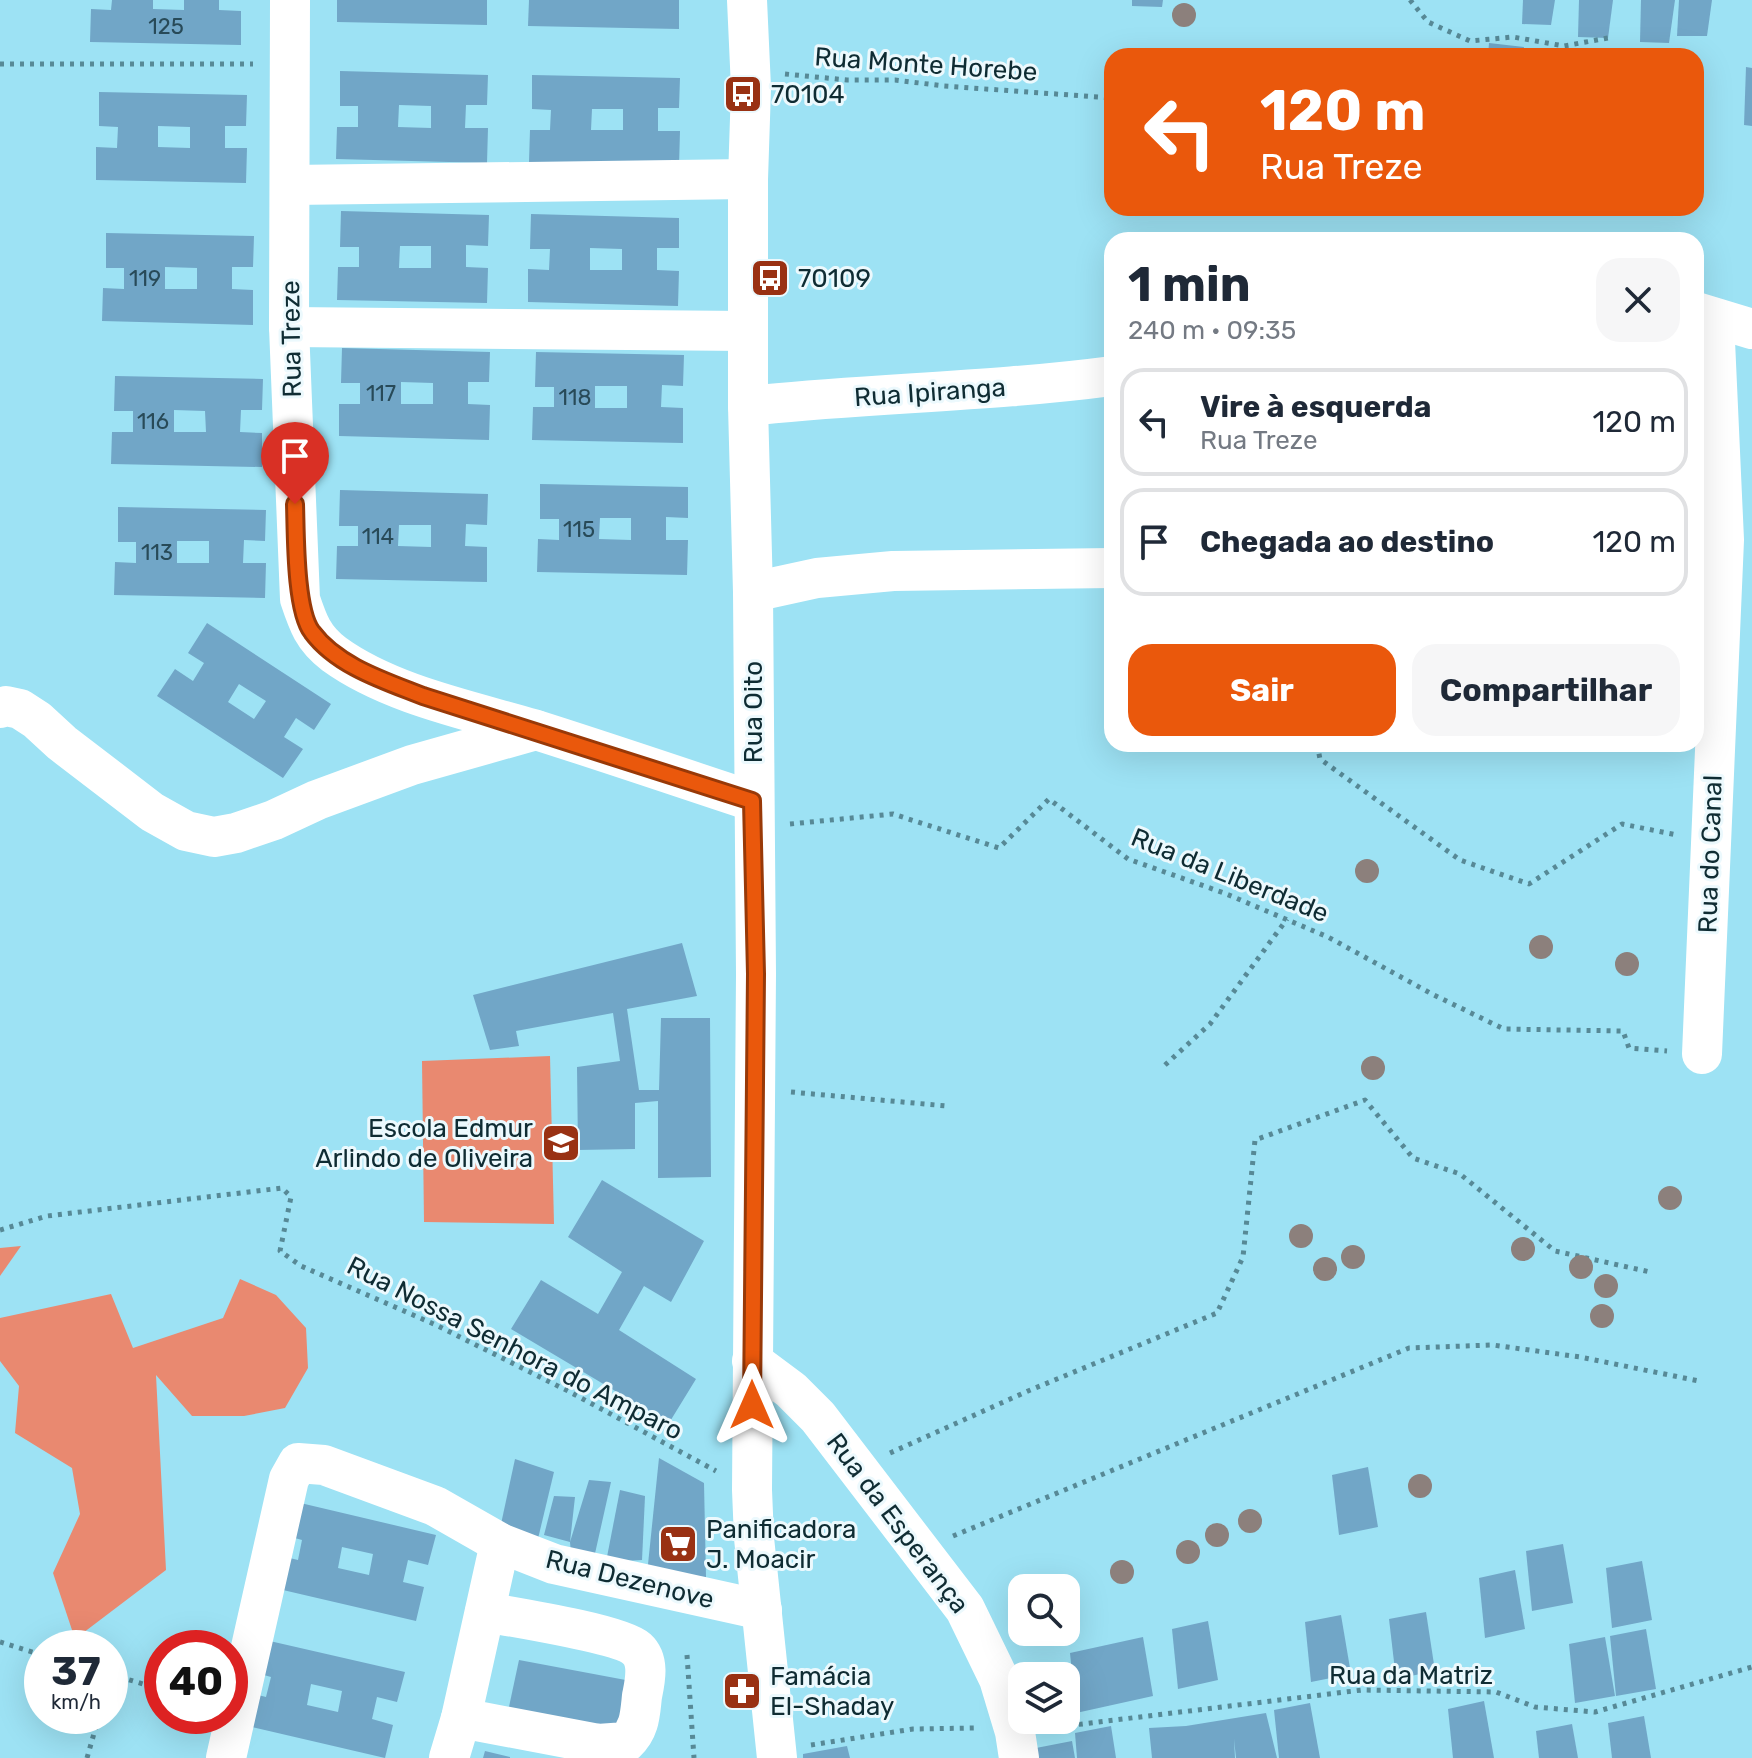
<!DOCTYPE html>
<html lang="pt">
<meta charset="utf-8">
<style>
body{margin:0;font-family:Rubik,sans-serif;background:#f6f6f7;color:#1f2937;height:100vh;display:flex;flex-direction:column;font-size:30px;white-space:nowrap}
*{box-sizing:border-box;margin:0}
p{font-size:26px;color:#747a83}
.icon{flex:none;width:44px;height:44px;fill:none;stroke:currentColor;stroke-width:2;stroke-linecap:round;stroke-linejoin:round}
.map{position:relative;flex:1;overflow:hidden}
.sheet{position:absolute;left:1104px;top:232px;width:600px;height:520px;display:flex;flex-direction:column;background:#fff;border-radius:24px;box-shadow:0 8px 32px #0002}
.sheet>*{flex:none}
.top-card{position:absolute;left:1104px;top:48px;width:600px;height:168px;border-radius:24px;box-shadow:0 8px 32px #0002;background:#ea580c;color:#fff;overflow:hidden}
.tools{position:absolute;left:1008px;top:1574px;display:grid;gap:16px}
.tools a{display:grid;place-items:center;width:72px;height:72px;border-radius:16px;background:#fff;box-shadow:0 8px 32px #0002;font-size:40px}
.speed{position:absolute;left:24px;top:1630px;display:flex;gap:16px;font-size:40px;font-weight:700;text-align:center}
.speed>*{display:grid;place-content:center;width:104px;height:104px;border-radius:50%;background:#fff;box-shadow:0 8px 32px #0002;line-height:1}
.speed small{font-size:20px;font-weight:400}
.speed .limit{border:12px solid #d22;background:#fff;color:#111}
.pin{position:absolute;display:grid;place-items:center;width:68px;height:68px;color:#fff;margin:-82px -34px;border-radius:50% 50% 50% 0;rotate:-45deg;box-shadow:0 0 8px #0007}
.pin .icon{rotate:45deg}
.me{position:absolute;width:88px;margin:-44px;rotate:0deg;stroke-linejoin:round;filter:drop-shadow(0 0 6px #0008)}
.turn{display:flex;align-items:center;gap:28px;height:168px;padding:0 24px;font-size:36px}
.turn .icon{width:104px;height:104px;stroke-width:2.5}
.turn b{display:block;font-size:56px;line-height:68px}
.round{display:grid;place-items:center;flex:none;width:84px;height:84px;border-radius:24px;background:#f6f6f7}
.head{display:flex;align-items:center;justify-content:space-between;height:136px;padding:0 24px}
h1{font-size:48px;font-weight:700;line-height:60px}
.action{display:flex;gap:16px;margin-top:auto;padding:16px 24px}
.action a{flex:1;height:92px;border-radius:24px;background:#ea580c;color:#fff;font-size:32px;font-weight:700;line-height:92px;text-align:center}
.action a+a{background:#f6f6f7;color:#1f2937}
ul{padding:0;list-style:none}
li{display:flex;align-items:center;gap:24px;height:108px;margin:0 16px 12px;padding:0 8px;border:4px solid #e0e1e3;border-radius:24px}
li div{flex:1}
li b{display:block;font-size:30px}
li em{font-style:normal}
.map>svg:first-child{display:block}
</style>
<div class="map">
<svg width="1752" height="1758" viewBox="0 0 1752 1758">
<rect width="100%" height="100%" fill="#9de2f4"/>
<g fill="#e98970">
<path d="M550 1056 554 1224 424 1222 422 1061Z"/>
<path d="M21 1246 0 1276V1248Z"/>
<path d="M240 1279 276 1295 306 1328 308 1368 285 1408 244 1416H192L156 1375 166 1570 75 1639 53 1573 80 1514 72 1468 15 1433 19 1386 0 1361V1318L111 1294 133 1348 223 1318Z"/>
</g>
<g fill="#71a6c7" fill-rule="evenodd">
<path d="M112 0H153V9L184 10V0H219V10L241 11V45L90 42 91 9 111 10Z"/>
<path d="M337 0H487V25L337 22Z"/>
<path d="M529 0H679V29L528 26Z"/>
<path d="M1132 0H1163L1162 7 1132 6Z"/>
<path d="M1523 0H1555L1551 25 1522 24Z"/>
<path d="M1579 0H1613L1608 38 1578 37Z"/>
<path d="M1641 0H1675L1669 43 1640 42Z"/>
<path d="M1679 0H1712L1707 36H1677Z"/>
<path d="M1489 43 1524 47 1523 56H1488Z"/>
<path d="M1746 67 1752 68V126L1744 125Z"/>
<path d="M340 71 488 75 487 105H466L465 128H488L487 163 336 159 337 127H358V106H340ZM399 105 431 106V128L398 127Z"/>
<path d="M532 75 680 78 679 108H658V131H680L679 166 529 162 530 130H550L551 110 532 109ZM592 109H623V130H591Z"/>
<path d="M99 92 247 95 246 126H225V148H247L246 183 96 180V147L117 148 118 127 99 126ZM158 126 190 127V148L158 147Z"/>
<path d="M1616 208H1646V213L1616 212Z"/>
<path d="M341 211 489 215 488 246 466 245V267L488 268 487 303 337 300 338 267H359V247H340ZM400 246H431V268H399Z"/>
<path d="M531 214 679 218V248H657V270L679 271 678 306 528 302V269L549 270 550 249H530ZM590 248 622 249V270H590Z"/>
<path d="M106 233 254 236 253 267H232V289L253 290V325L102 321 103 288 124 289V268H106ZM165 267 197 268V289H165Z"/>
<path d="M1511 236 1531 238 1530 240H1511Z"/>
<path d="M342 348 490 352 489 382H468V404L490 405 489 440 339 436V404H360V383H341ZM401 382 433 383V404H401Z"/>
<path d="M536 352 684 355 683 386 662 385 661 407 683 408V443L532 440 533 407H554V387H535ZM595 386H627V408H595Z"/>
<path d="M115 376 263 379 262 410H241L240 432 262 433V467L111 464 112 432H133V411H114ZM174 410 205 411 206 432H174Z"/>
<path d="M540 484 688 487V518L666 517V540H688L687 575 537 572 538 539 559 540V519H540ZM600 518H631V540L599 539Z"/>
<path d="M340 490 488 494 487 525 466 524 465 546 487 547V582L336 579 337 546H358V526H339ZM399 525H431V547L398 546Z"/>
<path d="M118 507 266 510 265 541 244 540 243 563H266L265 598 114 595 115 562 136 563V542H118ZM177 541H209V563H177Z"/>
<path d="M207 623 331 704 314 730 296 718 284 737 303 749 283 778 157 696 175 669 193 681 204 663 188 653ZM239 684 266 701 254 719 228 702Z"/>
<path d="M682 943 697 996 627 1009 639 1090H659L661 1018H710L711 1177 658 1178V1101L635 1103V1149L578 1150 577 1067 620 1061 613 1013 516 1031 519 1046 490 1050 473 995Z"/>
<path d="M602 1180 704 1241 671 1302 644 1286 619 1330 696 1379 669 1423 511 1329 541 1280 598 1314 622 1272 568 1237Z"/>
<path d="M659 1458 704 1483 706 1577 647 1574Z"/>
<path d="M515 1459 554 1472 536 1547 498 1538Z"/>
<path d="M1368 1467 1378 1527 1339 1535 1332 1475Z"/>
<path d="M589 1480 611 1482 594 1558 571 1553 570 1542 544 1535 554 1496 575 1497 570 1542Z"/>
<path d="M620 1490 645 1496 642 1560 606 1562Z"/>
<path d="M292 1501 436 1535 428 1565 408 1560 403 1582 424 1587 416 1621 270 1587 277 1555 298 1560 302 1540 284 1535ZM342 1547 373 1554 369 1575 338 1568Z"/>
<path d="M1563 1544 1573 1603 1532 1611 1526 1551Z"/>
<path d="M1642 1561 1652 1620 1612 1628 1606 1568Z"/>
<path d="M1515 1570 1525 1629 1485 1638 1479 1578Z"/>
<path d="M1426 1612 1435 1671 1396 1679 1389 1619Z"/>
<path d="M1341 1615 1351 1674 1311 1682 1305 1622Z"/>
<path d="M1208 1621 1218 1680 1178 1689 1172 1629Z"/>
<path d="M1646 1629 1656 1689 1616 1696 1610 1636Z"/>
<path d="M1143 1637 1153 1696 1076 1713 1070 1653Z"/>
<path d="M1605 1637 1615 1696 1575 1703 1569 1644Z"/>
<path d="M261 1639 405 1672 397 1702 377 1697 372 1719 393 1725 385 1758 239 1724 246 1692 266 1697 271 1677 253 1672ZM311 1684 342 1691 338 1712 307 1705Z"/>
<path d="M519 1660 631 1681 621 1740 506 1721Z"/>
<path d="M1484 1701 1494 1758H1453L1448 1709Z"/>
<path d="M1310 1703 1320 1758H1279L1274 1710Z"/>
<path d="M1266 1713 1277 1758H1236L1234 1739 1235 1758H1152L1149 1728 1186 1726Z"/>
<path d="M1644 1716 1651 1758H1612L1608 1723Z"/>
<path d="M1572 1724 1578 1758H1539L1536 1731Z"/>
<path d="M1111 1726 1116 1758H1077L1075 1733Z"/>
<path d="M1072 1741 1075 1758H1037L1036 1748Z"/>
<path d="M847 1746 850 1758H803V1754Z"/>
<path d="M485 1751 510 1757V1758H483Z"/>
</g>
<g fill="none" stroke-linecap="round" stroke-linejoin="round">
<g stroke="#578996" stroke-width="5" stroke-dasharray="4 6" stroke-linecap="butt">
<path d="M1410 0 1428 22 1470 41 1513 37 1564 46 1608 38"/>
<path d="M0 64H253"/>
<path d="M785 74 847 80H895L944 86 1112 98"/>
<path d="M1317 744 1320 759 1460 860 1529 884 1622 824 1677 835"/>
<path d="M790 824 893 814 999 848 1049 799 1128 859 1224 893 1328 937 1432 994 1504 1029 1623 1031 1629 1048 1667 1051"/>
<path d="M1165 1065 1210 1024 1287 919"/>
<path d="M791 1092 947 1106"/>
<path d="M0 1230 47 1216 282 1188 291 1197 280 1251 301 1266 436 1325 568 1391 716 1471"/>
<path d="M890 1453 1028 1391 1217 1313 1243 1257 1255 1140 1365 1100 1413 1158 1460 1174 1555 1251 1650 1272"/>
<path d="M953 1536 1409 1348 1493 1345 1580 1357 1699 1381"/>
<path d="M0 1642 42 1655"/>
<path d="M687 1655 694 1758"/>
<path d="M110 1674 143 1684"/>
<path d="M1049 1728 1362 1690 1496 1692 1535 1707 1595 1712 1752 1667"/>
<path d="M811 1745 913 1729 975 1728"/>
<path d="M87 1758 99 1716"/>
</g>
<g stroke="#fff" stroke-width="40">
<path d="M290 0 289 327 300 599C308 623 313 638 334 654 389 694 468 710 533 729 606 752 679 777 752 801"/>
<path d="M747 0 751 88 748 179V406L753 592 756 974 752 1490 754 1538 777 1758"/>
<path d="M291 185 748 179"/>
<path d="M1696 312 1752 329"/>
<path d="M289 327 748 331"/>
<path d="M748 406C869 393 991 392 1112 376"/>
<path d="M753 592 817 578 893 571 1112 568"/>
<path d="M0 708 6 706 20 709 37 720 62 743 152 812 186 831 214 837 236 833 274 820 317 800 412 765 536 730"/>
<path d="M1702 1054 1724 540 1714 319"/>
<path d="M752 1361 791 1390 818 1417 965 1609 999 1679 1015 1732 1019 1758"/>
<path d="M461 1718 598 1744 626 1742C640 1729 640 1714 642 1696 645 1681 650 1661 637 1649 621 1634 512 1617 485 1612"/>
<path d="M226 1758 289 1479 298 1463 324 1465 435 1506 500 1543 554 1564 762 1610"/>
<path d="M449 1758 461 1718 500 1543"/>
</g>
</g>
<g fill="#8c807c">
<circle cx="1184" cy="15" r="12"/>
<circle cx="1367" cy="871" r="12"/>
<circle cx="1541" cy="947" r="12"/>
<circle cx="1627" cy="964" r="12"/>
<circle cx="1373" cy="1068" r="12"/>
<circle cx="1670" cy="1198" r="12"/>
<circle cx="1301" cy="1236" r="12"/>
<circle cx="1523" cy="1249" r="12"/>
<circle cx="1353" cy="1257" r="12"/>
<circle cx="1581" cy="1267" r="12"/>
<circle cx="1325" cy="1269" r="12"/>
<circle cx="1606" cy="1286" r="12"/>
<circle cx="1602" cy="1316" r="12"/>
<circle cx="1420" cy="1486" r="12"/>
<circle cx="1250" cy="1521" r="12"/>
<circle cx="1217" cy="1535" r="12"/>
<circle cx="1188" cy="1552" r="12"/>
<circle cx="1122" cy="1572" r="12"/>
</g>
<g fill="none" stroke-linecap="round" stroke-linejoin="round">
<defs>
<path id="route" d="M295 504C296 533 295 610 312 632 337 666 385 681 423 696L752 801 756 974 752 1405"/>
</defs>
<use href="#route" stroke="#983908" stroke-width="20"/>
<use href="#route" stroke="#ea580c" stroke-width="14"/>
</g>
<defs>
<symbol id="bus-square" viewBox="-11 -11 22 22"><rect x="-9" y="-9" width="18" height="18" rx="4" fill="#993113" stroke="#ecf9fd"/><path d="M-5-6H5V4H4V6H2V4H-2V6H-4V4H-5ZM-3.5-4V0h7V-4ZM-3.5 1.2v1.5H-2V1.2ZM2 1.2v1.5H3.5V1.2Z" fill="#fff"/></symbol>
<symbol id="school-square" viewBox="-11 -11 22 22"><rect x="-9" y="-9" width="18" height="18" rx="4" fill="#993113" stroke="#ecf9fd"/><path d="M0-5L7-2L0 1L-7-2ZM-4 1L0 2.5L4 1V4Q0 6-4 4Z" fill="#fff"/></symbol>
<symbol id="supermarket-square" viewBox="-11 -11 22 22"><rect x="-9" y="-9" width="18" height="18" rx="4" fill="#993113" stroke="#ecf9fd"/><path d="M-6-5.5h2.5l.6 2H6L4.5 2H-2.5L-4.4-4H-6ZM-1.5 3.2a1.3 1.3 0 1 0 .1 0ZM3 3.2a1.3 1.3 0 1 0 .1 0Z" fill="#fff"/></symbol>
<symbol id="pharmacy-square" viewBox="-11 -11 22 22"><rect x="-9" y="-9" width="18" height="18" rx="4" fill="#993113" stroke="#ecf9fd"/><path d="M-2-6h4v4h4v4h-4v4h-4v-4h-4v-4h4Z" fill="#fff"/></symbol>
</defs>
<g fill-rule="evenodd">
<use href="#bus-square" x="721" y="72" width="44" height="44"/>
<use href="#bus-square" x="748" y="256" width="44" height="44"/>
<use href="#school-square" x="539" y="1121" width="44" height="44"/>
<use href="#supermarket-square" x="656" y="1522" width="44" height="44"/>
<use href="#pharmacy-square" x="720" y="1669" width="44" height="44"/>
</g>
<g text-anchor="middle" stroke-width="6" stroke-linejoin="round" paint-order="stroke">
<g font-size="22" fill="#284a58">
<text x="166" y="34">125</text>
<text x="145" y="286">119</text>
<text x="381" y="401">117</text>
<text x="575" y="405">118</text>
<text x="153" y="429">116</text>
<text x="579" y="537">115</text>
<text x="378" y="544">114</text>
<text x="157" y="560">113</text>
</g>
<g font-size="26" fill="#0f2c33" stroke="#ecf9fd">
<text transform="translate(926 64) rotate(4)" y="9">Rua Monte Horebe</text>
<text transform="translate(291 339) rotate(-91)" y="9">Rua Treze</text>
<text transform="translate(930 392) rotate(-4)" y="9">Rua Ipiranga</text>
<text transform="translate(753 712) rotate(-90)" y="9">Rua Oito</text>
<text transform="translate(1710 854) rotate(-88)" y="9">Rua do Canal</text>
<text transform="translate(1230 875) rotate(22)" y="9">Rua da Liberdade</text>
<text transform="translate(515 1348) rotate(27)" y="9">Rua Nossa Senhora do Amparo</text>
<text transform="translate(898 1523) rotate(53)" y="9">Rua da Esperança</text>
<text transform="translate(630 1579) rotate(14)" y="9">Rua Dezenove</text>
<text x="1411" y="1684">Rua da Matriz</text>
</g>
<g font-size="26" fill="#0f2c33" stroke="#ecf9fd" text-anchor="start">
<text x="771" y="103">70104</text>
<text x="798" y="287">70109</text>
<text x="533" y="1137" text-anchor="end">Escola Edmur<tspan x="533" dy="30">Arlindo de Oliveira</tspan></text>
<text x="706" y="1538">Panificadora<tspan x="706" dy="30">J. Moacir</tspan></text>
<text x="770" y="1685">Famácia<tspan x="770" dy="30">El-Shaday</tspan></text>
</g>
</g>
</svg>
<div class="tools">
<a><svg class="icon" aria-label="search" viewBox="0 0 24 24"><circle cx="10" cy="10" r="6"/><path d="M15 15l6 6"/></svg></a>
<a><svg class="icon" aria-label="layers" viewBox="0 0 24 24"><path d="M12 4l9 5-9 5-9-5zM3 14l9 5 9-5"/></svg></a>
</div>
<div class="speed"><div>37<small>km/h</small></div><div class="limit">40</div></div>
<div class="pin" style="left:295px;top:504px;background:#d93025"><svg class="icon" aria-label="arrive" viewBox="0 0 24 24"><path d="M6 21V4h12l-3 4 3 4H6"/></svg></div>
<svg class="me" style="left:752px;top:1405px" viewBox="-20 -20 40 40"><path d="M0-17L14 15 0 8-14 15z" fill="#ea580c" stroke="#fff" stroke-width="4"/></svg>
<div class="top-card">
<div class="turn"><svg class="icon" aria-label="left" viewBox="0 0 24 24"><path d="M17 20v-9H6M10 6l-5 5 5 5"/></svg><div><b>120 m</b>Rua Treze</div></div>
</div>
<section class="sheet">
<div class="head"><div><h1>1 min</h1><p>240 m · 09:35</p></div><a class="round"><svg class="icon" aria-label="close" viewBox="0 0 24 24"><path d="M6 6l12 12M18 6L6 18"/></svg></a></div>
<ul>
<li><svg class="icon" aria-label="left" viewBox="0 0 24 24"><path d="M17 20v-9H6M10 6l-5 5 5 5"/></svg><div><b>Vire à esquerda</b><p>Rua Treze</p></div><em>120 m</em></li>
<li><svg class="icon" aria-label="arrive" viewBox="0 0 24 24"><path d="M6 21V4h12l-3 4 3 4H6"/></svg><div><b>Chegada ao destino</b></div><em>120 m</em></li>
</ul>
<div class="action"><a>Sair</a><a>Compartilhar</a></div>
</section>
</div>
